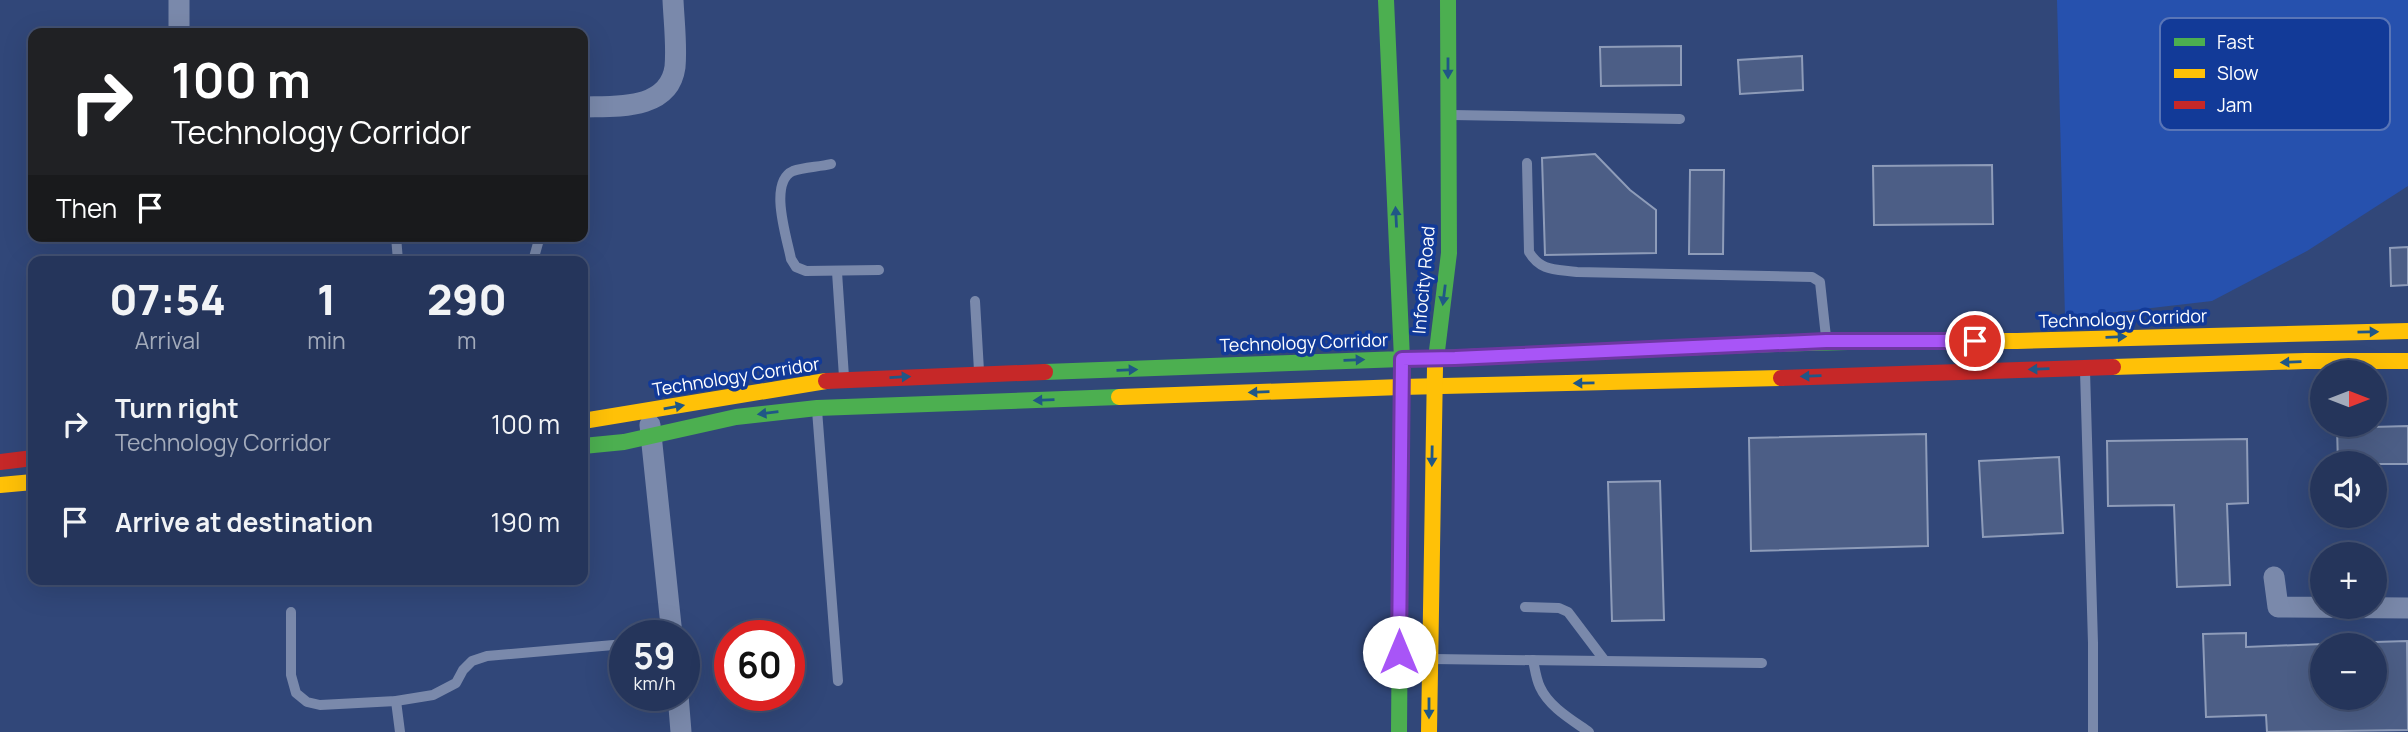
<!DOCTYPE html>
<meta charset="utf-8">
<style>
body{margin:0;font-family:Manrope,sans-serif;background:#314064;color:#f1f3f6;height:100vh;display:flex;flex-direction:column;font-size:26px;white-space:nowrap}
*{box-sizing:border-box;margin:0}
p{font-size:23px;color:#a3abbb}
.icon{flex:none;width:38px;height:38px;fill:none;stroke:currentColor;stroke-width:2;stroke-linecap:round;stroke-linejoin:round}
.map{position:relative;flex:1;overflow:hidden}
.drawer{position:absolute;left:28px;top:256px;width:560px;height:329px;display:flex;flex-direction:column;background:#25355b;border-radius:14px;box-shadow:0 7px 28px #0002,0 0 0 2px #425071}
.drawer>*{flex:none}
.banner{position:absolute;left:28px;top:28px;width:560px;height:214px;border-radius:14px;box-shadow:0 7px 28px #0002,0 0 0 2px #425071;background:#202124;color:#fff;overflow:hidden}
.needle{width:46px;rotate:90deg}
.buttons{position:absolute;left:2310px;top:360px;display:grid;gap:14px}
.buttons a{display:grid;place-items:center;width:77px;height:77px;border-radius:50%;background:#25355b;box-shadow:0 7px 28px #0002,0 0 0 2px #425071;font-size:35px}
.speed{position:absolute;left:609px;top:620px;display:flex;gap:14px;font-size:35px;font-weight:700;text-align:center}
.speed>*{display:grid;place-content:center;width:91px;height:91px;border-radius:50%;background:#25355b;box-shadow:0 7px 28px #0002,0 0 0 2px #425071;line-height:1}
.speed small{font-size:18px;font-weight:400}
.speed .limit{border:10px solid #d22;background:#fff;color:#111}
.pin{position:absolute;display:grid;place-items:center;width:60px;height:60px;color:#fff;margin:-30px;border:4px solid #fff;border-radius:50%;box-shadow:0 2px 7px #0007}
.me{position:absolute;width:77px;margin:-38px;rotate:0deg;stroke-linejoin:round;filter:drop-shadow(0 0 5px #0008)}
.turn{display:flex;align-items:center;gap:24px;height:147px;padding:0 28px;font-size:32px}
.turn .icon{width:91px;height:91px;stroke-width:2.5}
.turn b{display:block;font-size:49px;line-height:60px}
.then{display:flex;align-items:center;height:66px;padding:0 28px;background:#0003;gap:14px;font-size:26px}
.eta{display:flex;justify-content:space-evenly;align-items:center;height:119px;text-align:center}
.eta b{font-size:42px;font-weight:800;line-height:49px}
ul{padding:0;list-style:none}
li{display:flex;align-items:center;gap:21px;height:98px;padding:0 28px}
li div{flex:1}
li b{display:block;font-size:26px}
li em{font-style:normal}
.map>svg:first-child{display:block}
</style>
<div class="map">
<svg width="2408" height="732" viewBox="0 0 2408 732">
<rect width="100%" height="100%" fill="#314779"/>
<path fill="#2651ae" d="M2057 0H2408V186L2307 251 2212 301 2065 318Z"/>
<g fill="#4c5e86" stroke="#8e9cb9" stroke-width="2">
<path d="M1681 46V85L1601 86 1600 47Z"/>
<path d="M1802 56 1803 90 1740 94 1738 60Z"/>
<path d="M1595 154 1630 190 1656 210V253L1545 255 1542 158Z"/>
<path d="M1992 165 1993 224 1874 225 1873 166Z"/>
<path d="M1690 170H1724L1723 254H1689Z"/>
<path d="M2408 247V285L2391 286 2390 248Z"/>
<path d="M2408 426V464H2338L2337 428Z"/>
<path d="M1926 434 1928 546 1751 551 1749 438Z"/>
<path d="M2247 439 2248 503 2227 504 2230 585 2177 587 2174 505 2108 506 2107 441Z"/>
<path d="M2059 457 2063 533 1983 537 1979 461Z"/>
<path d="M1660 481 1664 620 1612 621 1608 482Z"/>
<path d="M2246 633V647L2322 644V698H2375V642L2407 641 2408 730 2267 732 2266 715 2206 717 2203 634Z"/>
</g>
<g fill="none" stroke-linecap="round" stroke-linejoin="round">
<g stroke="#7a89ab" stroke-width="10">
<path d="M1452 115 1680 119"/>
<path d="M1527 163 1529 252C1541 272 1556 269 1577 272L1812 277 1820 282 1826 337"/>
<path d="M831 164C819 167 804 167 793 171 768 182 787 238 791 259L796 267 806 271 879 270"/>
<path d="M396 236 398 261"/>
<path d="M533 261 540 236"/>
<path d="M837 272 844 377"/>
<path d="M975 301 979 371"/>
<path d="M2085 371 2093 643V732"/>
<path d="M817 410 838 681"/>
<path d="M1525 607 1559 608 1568 612 1605 661"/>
<path d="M291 612V675L296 693 307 702 320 705 396 701 433 695 456 683 463 670 472 661 487 656 625 644"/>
<path d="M1432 659 1762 663"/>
<path d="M1533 660C1535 669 1536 679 1540 687 1549 707 1572 720 1589 732"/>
<path d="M396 701 400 732"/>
</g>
<g stroke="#7a89ab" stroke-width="21">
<path d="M179 33V0"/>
<path d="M583 107C615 106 669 111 675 67 677 46 674 22 673 0"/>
<path d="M650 425 672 635"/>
<path d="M2274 577 2278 607 2408 608"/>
<path d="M678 695 681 732"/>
</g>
<g stroke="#4caf50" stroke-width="16">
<path d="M1436 359 1449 253 1448 0"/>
<path d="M1045 372 1402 359 1386 0"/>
<path d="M583 446 624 442 736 417 817 408 1119 397"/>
<path d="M1399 732 1402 359C1578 355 1753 341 1930 341"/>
</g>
<g stroke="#ffc107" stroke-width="16">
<path d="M1930 341H2017L2408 331"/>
<path d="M2113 367 2306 361H2408"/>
<path d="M1401 387 1781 378"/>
<path d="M1119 397 1401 387"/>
<path d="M583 421 826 381"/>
<path d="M0 485 33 482"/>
<path d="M1429 732 1435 367"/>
</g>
<g stroke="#c62828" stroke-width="16">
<path d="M1781 378 2113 367"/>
<path d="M826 381 1045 372"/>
<path d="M0 462 33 458"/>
</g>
</g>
<defs><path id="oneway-solid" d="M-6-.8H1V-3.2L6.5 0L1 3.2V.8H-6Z" transform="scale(1.75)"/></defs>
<g fill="#205786">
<use href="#oneway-solid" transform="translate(1448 68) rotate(90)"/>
<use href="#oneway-solid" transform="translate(1396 217) rotate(-93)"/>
<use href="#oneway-solid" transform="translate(1444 295) rotate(97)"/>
<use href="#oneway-solid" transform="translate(2368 332) rotate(-1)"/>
<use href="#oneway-solid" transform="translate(2116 337) rotate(-2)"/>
<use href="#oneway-solid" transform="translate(1354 360) rotate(-2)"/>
<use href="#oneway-solid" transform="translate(2291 362) rotate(178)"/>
<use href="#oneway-solid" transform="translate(2039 369) rotate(178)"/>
<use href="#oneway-solid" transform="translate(1127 370) rotate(-2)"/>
<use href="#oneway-solid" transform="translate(1811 376) rotate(178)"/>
<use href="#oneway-solid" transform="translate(900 377) rotate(-3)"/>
<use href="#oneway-solid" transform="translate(1584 383) rotate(179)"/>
<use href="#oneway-solid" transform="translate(1259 392) rotate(178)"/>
<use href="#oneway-solid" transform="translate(1044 400) rotate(178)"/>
<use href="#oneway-solid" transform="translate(674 407) rotate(-10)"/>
<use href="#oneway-solid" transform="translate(768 413) rotate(173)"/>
<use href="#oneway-solid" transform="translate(1432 456) rotate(91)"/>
<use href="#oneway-solid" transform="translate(1429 708) rotate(90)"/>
</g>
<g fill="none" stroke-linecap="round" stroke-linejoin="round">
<defs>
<path id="route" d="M1399 652 1402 359 1455 358 1826 341H1975"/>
</defs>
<use href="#route" stroke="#6d37a1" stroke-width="18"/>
<use href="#route" stroke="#a855f7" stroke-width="12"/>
</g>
<g text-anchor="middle" stroke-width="7" stroke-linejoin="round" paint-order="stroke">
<g font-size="18" fill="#fff" stroke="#123a98">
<text transform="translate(1424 280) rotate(-85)" y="6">Infocity Road</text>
<text transform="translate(2123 319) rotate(-2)" y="6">Technology Corridor</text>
<text transform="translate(1304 343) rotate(-2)" y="6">Technology Corridor</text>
<text transform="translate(736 377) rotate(-9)" y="6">Technology Corridor</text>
</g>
</g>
<rect x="2160" y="18" width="230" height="112" rx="10" fill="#123a98" stroke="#5975b7" stroke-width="2"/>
<rect x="2174" y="38" width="31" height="8" fill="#4caf50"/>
<rect x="2174" y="69" width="31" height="9" fill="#ffc107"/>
<rect x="2174" y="101" width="31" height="8" fill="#c62828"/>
<g font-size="19" fill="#fff">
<text x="2217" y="49">Fast</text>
<text x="2217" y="80">Slow</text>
<text x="2217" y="112">Jam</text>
</g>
</svg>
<div class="buttons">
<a><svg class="needle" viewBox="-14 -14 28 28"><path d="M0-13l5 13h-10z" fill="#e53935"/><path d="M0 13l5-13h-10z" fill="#a3abbb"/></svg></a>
<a><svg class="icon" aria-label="sound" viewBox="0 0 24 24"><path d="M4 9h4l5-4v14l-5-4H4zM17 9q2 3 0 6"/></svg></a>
<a>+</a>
<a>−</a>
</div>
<div class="speed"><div>59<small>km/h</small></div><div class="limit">60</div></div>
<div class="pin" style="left:1975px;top:341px;background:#d93025"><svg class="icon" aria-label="arrive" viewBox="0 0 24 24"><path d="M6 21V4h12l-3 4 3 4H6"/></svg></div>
<svg class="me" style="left:1399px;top:652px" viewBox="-20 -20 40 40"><circle r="19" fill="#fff"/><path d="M0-13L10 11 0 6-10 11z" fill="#a855f7"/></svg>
<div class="banner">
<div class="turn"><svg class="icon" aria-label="right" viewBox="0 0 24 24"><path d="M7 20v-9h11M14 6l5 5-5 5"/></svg><div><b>100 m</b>Technology Corridor</div></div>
<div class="then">Then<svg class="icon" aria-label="arrive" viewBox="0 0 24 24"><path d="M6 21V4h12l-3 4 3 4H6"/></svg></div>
</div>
<section class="drawer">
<div class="eta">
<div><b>07:54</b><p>Arrival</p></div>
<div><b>1</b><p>min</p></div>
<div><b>290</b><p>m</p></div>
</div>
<ul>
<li><svg class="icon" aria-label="right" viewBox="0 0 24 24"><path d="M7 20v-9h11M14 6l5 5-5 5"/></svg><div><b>Turn right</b><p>Technology Corridor</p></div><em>100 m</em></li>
<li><svg class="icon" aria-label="arrive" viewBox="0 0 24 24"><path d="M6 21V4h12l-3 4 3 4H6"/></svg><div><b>Arrive at destination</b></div><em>190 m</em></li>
</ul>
</section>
</div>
